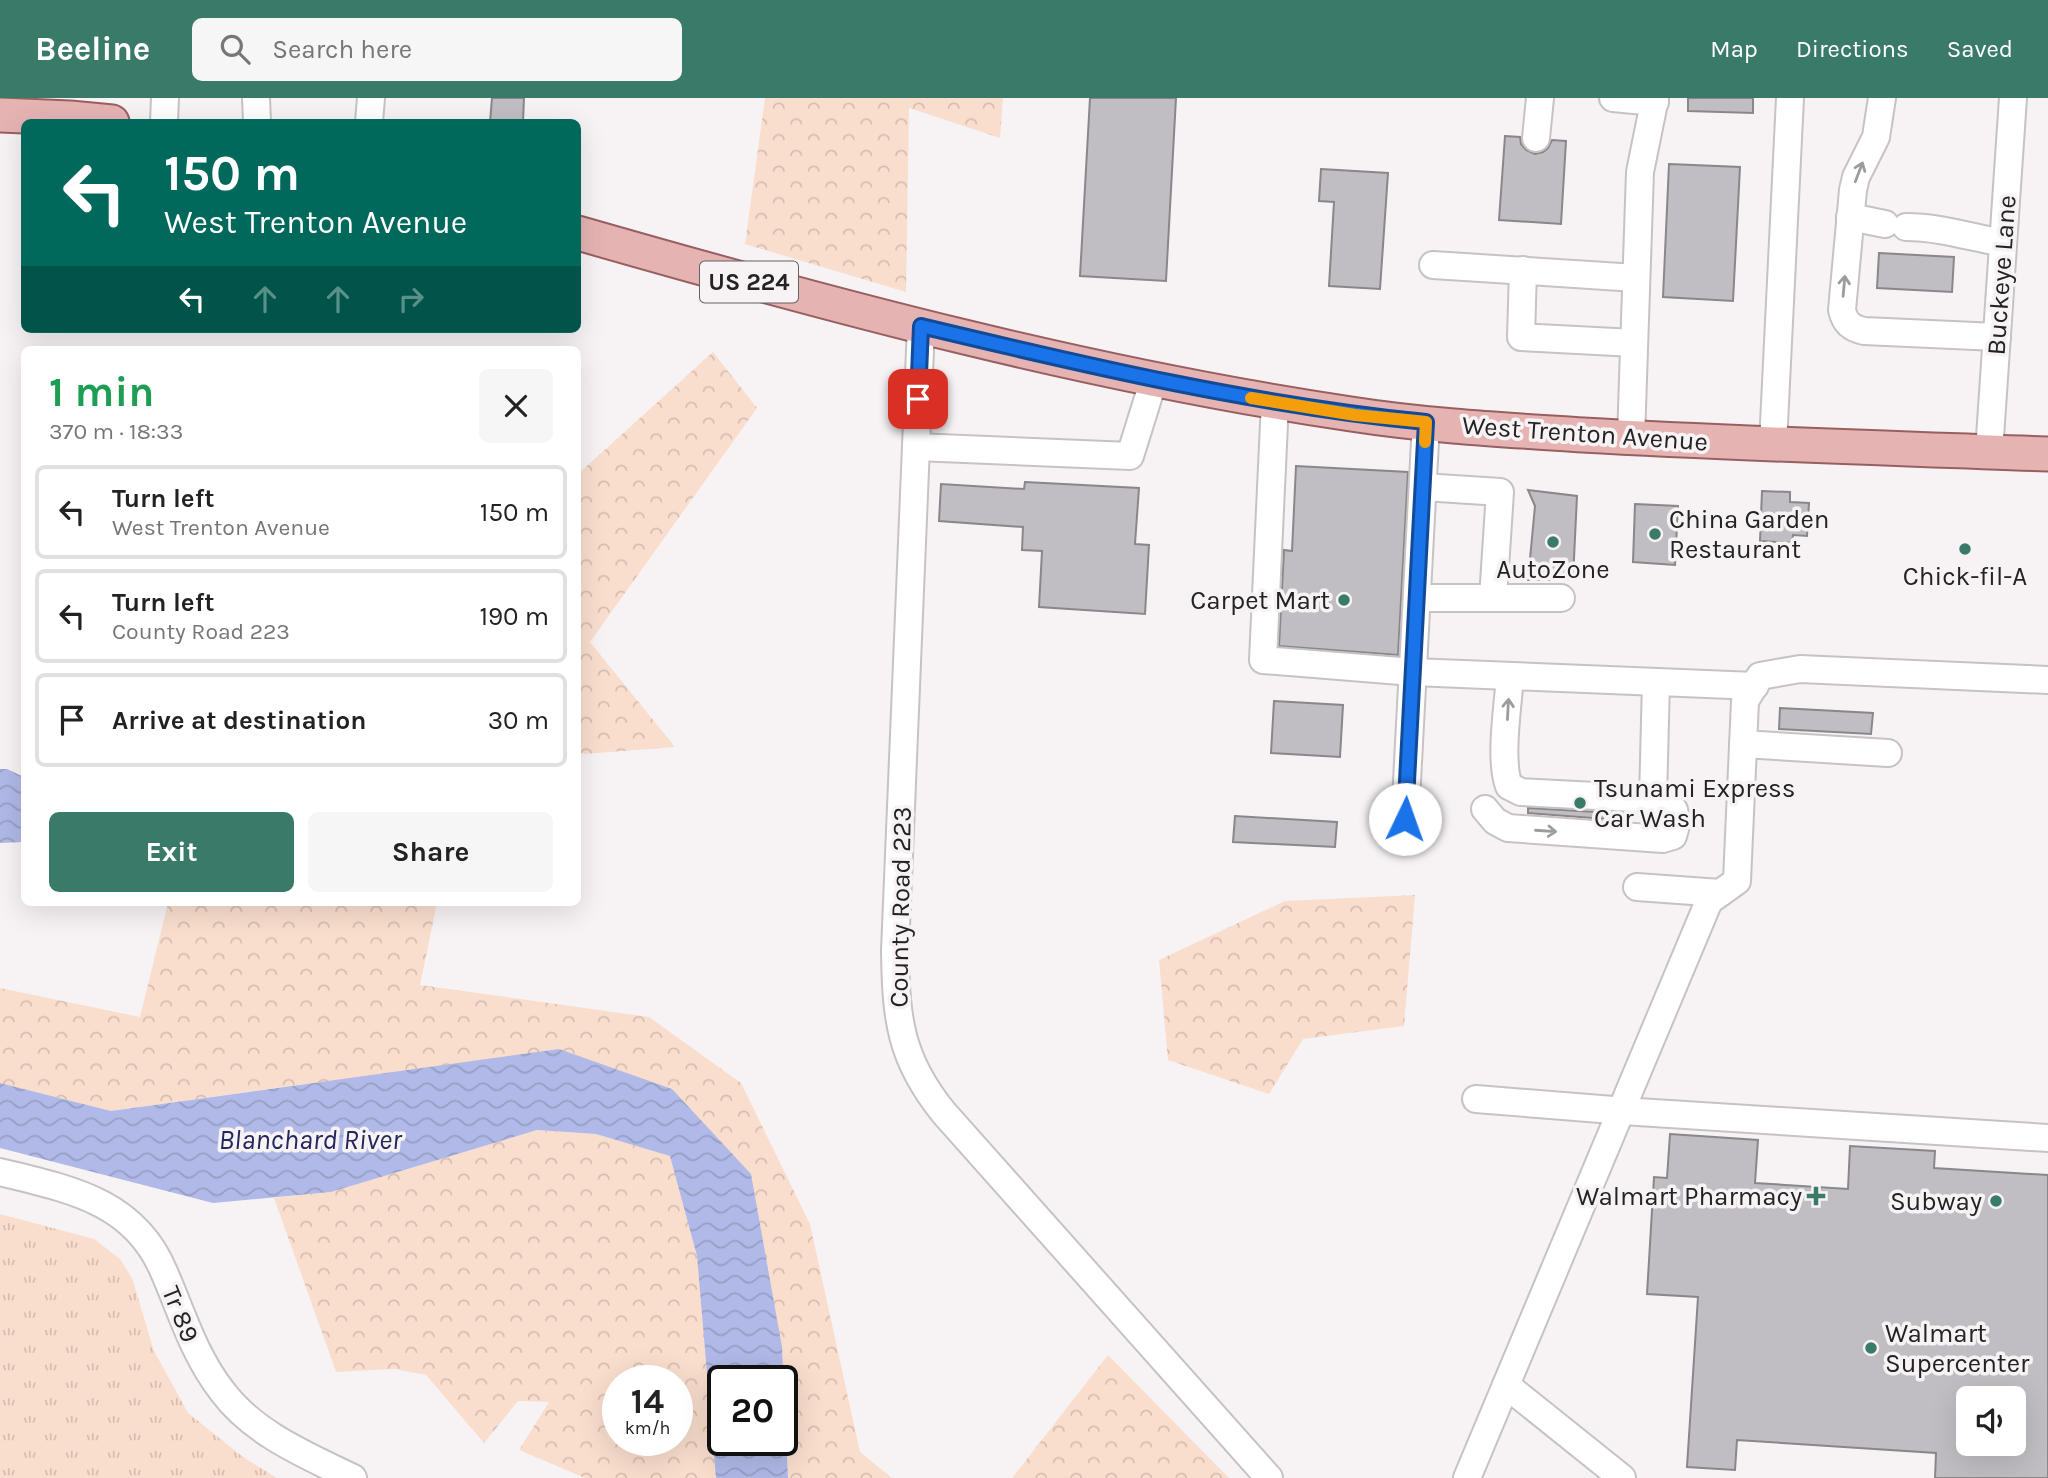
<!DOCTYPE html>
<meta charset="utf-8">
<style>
body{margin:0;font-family:Karla,sans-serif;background:#f6f6f6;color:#222;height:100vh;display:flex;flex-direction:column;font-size:26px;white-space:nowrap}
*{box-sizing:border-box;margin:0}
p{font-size:23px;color:#767676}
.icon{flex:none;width:38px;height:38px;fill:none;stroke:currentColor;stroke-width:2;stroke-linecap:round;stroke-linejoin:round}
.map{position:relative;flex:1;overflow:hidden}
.details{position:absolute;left:21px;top:248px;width:560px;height:560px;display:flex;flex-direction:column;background:#fff;border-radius:10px;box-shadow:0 7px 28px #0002}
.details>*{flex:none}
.guide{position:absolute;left:21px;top:21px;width:560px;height:214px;border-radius:10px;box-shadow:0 7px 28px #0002;background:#00695c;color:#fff;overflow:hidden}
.tools{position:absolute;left:1956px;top:1288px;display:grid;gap:14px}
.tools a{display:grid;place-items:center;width:70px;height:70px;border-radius:10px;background:#fff;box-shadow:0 7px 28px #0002;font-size:35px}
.speed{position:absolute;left:602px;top:1267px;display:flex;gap:14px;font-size:35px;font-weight:700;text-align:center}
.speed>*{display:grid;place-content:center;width:91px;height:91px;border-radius:50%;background:#fff;box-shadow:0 7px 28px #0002;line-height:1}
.speed small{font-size:18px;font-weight:400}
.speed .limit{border:4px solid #111;border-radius:10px;background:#fff;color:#111}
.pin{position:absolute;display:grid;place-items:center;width:60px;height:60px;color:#fff;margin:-30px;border-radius:14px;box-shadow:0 4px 10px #0006}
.me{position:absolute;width:77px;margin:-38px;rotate:3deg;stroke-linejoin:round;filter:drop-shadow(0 0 5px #0008)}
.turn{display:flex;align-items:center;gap:24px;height:147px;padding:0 28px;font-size:32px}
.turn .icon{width:91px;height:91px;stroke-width:2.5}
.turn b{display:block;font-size:49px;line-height:60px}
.lanes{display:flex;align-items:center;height:66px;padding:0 28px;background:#0003;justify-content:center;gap:35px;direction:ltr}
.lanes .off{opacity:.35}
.round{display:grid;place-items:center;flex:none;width:74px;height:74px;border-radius:10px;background:#f6f6f6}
.head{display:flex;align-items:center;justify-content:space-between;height:119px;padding:0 28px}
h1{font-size:42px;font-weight:700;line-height:52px;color:#1e9e55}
.action{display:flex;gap:14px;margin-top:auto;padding:14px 28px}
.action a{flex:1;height:80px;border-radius:10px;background:#3a7a69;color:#fff;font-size:28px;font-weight:700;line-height:80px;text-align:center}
.action a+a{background:#f6f6f6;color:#222}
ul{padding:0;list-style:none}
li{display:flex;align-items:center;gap:21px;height:94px;margin:0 14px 10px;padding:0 14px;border:4px solid #e0e0e0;border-radius:10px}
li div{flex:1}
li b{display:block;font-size:26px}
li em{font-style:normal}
header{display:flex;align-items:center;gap:42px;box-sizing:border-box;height:98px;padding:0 35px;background:#3a7a69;color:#fff}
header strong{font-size:33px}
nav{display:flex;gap:38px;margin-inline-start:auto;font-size:24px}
.search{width:490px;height:63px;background:#f6f6f6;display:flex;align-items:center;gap:18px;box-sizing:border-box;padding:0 24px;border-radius:10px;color:#767676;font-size:26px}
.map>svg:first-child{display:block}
</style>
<header>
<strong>Beeline</strong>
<div class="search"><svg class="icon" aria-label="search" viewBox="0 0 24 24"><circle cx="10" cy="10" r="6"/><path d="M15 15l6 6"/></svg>Search here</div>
<nav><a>Map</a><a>Directions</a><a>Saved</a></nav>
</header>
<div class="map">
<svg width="2048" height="1380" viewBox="0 0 2048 1380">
<defs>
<pattern id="grass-tufts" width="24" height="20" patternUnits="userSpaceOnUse" patternTransform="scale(1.75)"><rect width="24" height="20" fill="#f9decd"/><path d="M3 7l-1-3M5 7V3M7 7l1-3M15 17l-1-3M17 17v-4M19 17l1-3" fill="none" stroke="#d5beb0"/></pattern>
<pattern id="forest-crowns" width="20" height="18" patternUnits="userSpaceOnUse" patternTransform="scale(1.75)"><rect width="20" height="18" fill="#f9decd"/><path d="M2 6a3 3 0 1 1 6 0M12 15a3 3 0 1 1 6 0" fill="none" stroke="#d5beb0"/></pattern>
<pattern id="water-waves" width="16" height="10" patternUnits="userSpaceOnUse" patternTransform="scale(1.75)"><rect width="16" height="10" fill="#b0b9e7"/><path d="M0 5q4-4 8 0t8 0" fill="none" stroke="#979fc6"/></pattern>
</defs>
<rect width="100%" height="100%" fill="#f7f3f5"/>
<path fill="url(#grass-tufts)" d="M0 1116 94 1141 120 1161 132 1180 154 1253 188 1315 243 1359 277 1380H0Z"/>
<g fill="url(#forest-crowns)" fill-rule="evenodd">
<path d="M765 0H1003L1000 40 909 10 906 194 745 146Z"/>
<path d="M713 254 757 310 590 544 675 649 584 656 578 654V376Z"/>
<path d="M1415 797 1404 928 1303 941 1269 996 1168 962 1159 862 1285 803Z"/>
<path d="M168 805H437L420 887 649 919 741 985 810 1126 860 1354 892 1380H788L782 1249 672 991 312 985 111 1013 0 985V890L140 919Z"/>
<path d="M537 1032 596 1036 671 1058 697 1158 719 1380H585L519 1352 549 1304 518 1303 484 1345 426 1277 394 1271 336 1274 274 1100 331 1094ZM618 1283H677V1342H618Z"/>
<path d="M1108 1257 1229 1380H1012Z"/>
</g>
<g fill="url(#water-waves)" fill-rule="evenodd">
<path d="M0 671H7L24 679V744L0 745Z"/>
<path d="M559 951 672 991 751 1076 782 1249 788 1380H716L697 1158 670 1058 596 1036 537 1032 331 1094 213 1105 0 1050V985L111 1013ZM723 1283H782V1342H723Z"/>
</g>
<g fill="#c0bec2" stroke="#89878a" stroke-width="2" fill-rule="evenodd">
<path d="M492 0H524L523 24H490Z"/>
<path d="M1090 0H1176L1166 183 1080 178Z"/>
<path d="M1688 0H1753V15L1688 13Z"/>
<path d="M1505 38 1520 39 1521 46 1526 52 1535 56 1543 54 1548 50 1552 42 1566 43 1561 126 1499 122Z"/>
<path d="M1669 66 1740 69 1733 203 1663 199Z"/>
<path d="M1321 71 1388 75 1380 191 1329 188 1334 104 1319 103Z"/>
<path d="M1879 155 1954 159 1952 194 1877 190Z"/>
<path d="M1296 368 1408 374 1398 557 1279 548 1284 452 1292 453Z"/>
<path d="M1025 384 1139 390 1135 446 1149 447 1145 516 1039 509 1042 453 1022 452 1023 429 939 423 941 386 1024 391Z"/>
<path d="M1528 392 1577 398 1573 481 1528 482 1535 408Z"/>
<path d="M1762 393 1790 394V404L1809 405 1807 438 1793 437 1792 445 1760 443Z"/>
<path d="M1635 406 1678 408 1675 467 1633 464Z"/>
<path d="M1274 603 1343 607 1340 659 1271 655Z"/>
<path d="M1780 610 1873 615 1871 636 1779 631Z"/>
<path d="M1528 710 1631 716V723L1528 715Z"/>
<path d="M1235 718 1337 724 1335 749 1233 744Z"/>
<path d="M1670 1036 1758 1042 1755 1085 1848 1091 1850 1048 1935 1053 1934 1070 2048 1077V1380H1935L1936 1355 1737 1342 1735 1372 1687 1369 1698 1199 1647 1196 1654 1079 1667 1080ZM1969 1300H2014V1346H1969Z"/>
</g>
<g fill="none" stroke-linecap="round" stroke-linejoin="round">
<defs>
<g id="minor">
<path d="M256 0 257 24"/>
<path d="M1613 0 1655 4"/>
<path d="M1882 0 1876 39 1856 79 1853 92 1842 212C1845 225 1851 230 1864 233L1997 239"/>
<path d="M164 24 165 0"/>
<path d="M369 24 371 0"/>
<path d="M1536 40 1540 0"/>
<path d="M1850 119 1885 126"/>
<path d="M1906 129C1939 129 1970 139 2003 145"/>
<path d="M1433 167 1636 180"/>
<path d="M1523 172 1521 239 1634 245"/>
<path d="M921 228 895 853C896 921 900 961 944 1015L1269 1380"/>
<path d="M1275 304 1263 562 1413 574 1755 588"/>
<path d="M1631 340 1640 74 1655 0"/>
<path d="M1773 346 1790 0"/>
<path d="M916 349 1130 358 1154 281"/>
<path d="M1989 354 2013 0"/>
<path d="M1423 389 1500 394 1493 500"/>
<path d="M1418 500H1561"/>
<path d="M1743 646 1888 655"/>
<path d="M1653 701 1656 584"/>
<path d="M1485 711 1495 723 1508 730 1663 741 1673 738 1677 724 1674 712 1653 701 1521 694 1509 688C1499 662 1508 608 1510 578"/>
<path d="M1405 721 1426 324"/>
<path d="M1637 789 1720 795"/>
<path d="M1476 1001 1638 1014 2048 1040"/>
<path d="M0 1074C68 1091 134 1102 164 1174 182 1215 194 1257 222 1293 254 1336 306 1357 353 1380"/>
<path d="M1506 1287 1622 1380"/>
<path d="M1467 1380 1709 803 1737 783 1745 603 1760 578 1800 571 2048 582"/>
</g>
<g id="major">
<path d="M0 17 70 20 112 24"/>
<path d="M578 135C832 208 1089 277 1351 316 1428 328 1506 332 1583 337 1738 346 1893 350 2048 356"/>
</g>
</defs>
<use href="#minor" stroke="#c7c2c4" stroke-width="30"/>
<use href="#major" stroke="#985f60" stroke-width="37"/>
<use href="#minor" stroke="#fff" stroke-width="26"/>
<use href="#major" stroke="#e6b3b3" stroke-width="33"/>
</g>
<defs><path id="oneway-shaft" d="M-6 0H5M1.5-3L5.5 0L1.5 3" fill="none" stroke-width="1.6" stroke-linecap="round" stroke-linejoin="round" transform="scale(1.75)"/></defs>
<g stroke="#9c9c9c">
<use href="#oneway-shaft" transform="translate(1859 74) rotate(-69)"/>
<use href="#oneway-shaft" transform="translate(1844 188) rotate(-85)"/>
<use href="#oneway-shaft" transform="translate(1508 611) rotate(-87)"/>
<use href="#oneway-shaft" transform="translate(1546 733) rotate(4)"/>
</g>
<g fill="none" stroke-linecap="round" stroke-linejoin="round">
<defs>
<path id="route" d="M918 301 921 228C1088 268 1255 307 1426 324L1405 721"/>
</defs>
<use href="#route" stroke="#114b97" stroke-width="18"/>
<use href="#route" stroke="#1a73e8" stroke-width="12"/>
<path stroke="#f59e0b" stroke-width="12" d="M1251 300 1355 317 1426 324 1425 344"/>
</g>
<g fill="#3a7a69" stroke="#f7f3f5" stroke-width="2.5">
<circle cx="1655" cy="436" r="7"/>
<circle cx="1553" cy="444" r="7"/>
<circle cx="1965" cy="451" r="7"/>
<circle cx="1344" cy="502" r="7"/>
<circle cx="1580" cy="705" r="7"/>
<path d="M1812.5 1087.5h7v7h7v7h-7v7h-7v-7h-7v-7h7z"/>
<circle cx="1996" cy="1103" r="7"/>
<circle cx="1871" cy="1250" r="7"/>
</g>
<g text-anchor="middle" stroke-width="7" stroke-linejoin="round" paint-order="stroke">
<rect fill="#f7f3f5" stroke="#636162" stroke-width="2" x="700" y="163.5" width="98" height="41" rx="5"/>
<g font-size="24" font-weight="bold" fill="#242223">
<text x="749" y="192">US 224</text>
</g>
<g font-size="26" fill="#242223" stroke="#f7f3f5">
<text transform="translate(2001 177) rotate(-86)" y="9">Buckeye Lane</text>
<text transform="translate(1585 335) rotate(4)" y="9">West Trenton Avenue</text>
<text transform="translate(900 809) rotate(-89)" y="9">County Road 223</text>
<text transform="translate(181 1216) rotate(68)" y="9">Tr 89</text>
</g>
<g font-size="26" fill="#242223" stroke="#f7f3f5" text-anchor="start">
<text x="1669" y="430">China Garden<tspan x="1669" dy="30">Restaurant</tspan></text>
<text x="1553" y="480" text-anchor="middle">AutoZone</text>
<text x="1965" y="487" text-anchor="middle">Chick-fil-A</text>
<text x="1330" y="511" text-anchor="end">Carpet Mart</text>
<text x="1594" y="699">Tsunami Express<tspan x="1594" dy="30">Car Wash</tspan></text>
<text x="1802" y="1107" text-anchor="end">Walmart Pharmacy</text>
<text x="1982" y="1112" text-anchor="end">Subway</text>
<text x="1885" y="1244">Walmart<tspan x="1885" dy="30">Supercenter</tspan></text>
</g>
<g font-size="28" font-style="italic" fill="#23275d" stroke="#f7f3f5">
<text x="310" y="1051">Blanchard River</text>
</g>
</g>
</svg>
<div class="tools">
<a><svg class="icon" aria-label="sound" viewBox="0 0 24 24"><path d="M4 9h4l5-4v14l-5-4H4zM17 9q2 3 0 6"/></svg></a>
</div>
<div class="speed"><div>14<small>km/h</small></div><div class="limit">20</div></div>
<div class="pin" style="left:918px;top:301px;background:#d93025"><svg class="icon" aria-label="arrive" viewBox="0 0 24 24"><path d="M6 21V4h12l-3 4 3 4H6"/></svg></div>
<svg class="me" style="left:1405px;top:721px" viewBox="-20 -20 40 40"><circle r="19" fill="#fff"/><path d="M0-13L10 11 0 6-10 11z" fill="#1a73e8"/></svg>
<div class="guide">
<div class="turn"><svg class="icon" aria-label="left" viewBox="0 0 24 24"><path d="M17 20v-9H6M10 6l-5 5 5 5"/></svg><div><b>150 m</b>West Trenton Avenue</div></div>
<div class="lanes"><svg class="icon" aria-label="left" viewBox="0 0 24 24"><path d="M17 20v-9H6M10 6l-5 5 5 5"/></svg><svg class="icon off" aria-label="ahead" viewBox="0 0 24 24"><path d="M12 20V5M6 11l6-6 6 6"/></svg><svg class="icon off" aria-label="ahead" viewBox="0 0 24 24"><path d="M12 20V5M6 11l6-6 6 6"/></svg><svg class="icon off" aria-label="right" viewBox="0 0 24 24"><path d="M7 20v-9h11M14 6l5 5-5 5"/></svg></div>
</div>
<section class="details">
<div class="head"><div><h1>1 min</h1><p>370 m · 18:33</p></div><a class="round"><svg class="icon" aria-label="close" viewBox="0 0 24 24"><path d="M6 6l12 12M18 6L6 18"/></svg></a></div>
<ul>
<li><svg class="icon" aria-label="left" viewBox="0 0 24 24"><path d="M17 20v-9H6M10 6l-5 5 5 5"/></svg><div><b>Turn left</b><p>West Trenton Avenue</p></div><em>150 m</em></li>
<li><svg class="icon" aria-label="left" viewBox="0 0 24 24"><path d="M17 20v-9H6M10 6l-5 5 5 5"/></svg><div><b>Turn left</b><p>County Road 223</p></div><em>190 m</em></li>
<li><svg class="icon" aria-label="arrive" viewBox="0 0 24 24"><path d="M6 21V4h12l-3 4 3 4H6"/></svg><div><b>Arrive at destination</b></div><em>30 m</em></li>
</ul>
<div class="action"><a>Exit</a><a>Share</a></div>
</section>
</div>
